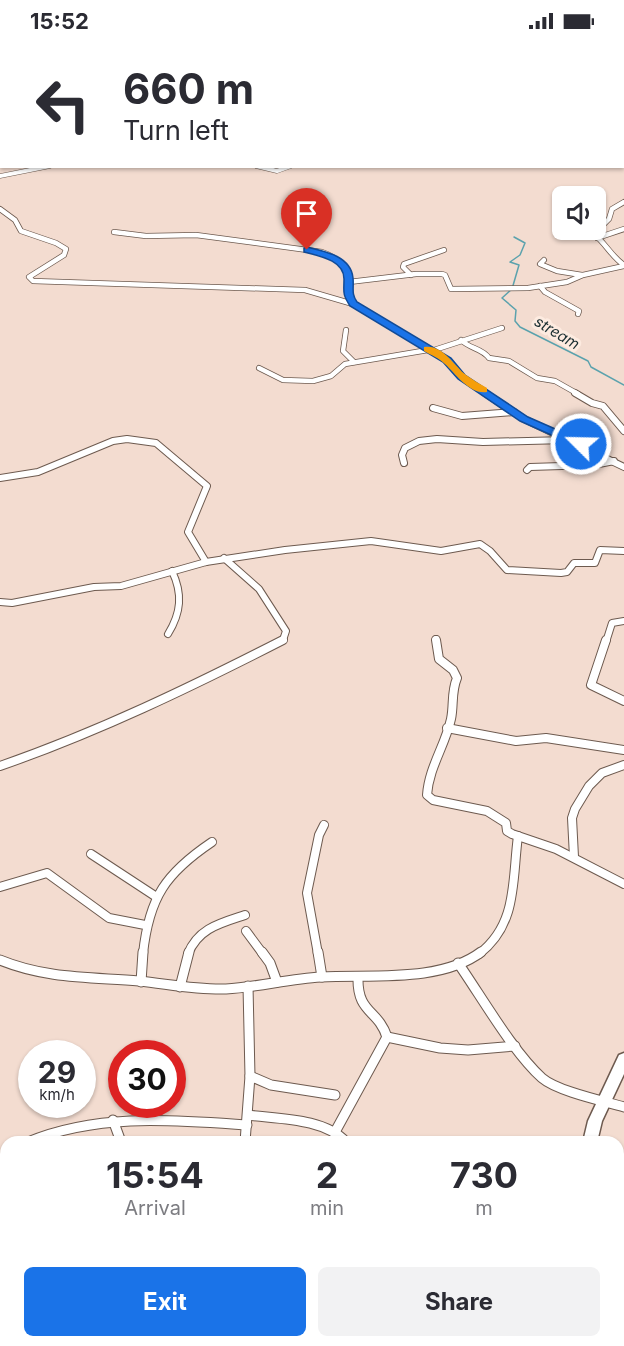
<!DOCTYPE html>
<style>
body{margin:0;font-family:Inter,sans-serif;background:#f2f2f3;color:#2b2b33;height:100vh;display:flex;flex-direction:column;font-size:22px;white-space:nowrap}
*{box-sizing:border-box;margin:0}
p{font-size:20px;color:#7c7c81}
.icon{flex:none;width:33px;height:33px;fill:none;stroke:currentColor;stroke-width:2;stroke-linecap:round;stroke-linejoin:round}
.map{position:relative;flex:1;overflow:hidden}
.side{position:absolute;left:0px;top:1094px;width:624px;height:212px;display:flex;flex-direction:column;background:#fff;border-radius:18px 18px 0 0;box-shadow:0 2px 4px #0004}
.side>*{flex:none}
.hud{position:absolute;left:0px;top:0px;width:624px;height:126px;box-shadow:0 2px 4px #0004;background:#fff;color:#2b2b33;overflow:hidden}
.tools{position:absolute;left:552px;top:144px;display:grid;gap:12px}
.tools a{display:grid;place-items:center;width:54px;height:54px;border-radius:9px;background:#fff;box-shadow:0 2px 4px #0004;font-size:30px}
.speed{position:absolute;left:18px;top:998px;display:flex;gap:12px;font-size:30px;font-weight:700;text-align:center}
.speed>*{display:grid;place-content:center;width:78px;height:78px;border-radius:50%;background:#fff;box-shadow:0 2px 4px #0004;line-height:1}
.speed small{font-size:15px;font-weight:400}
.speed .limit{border:9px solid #d22;background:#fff;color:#111}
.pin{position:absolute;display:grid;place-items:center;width:51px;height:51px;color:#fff;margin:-62px -26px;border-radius:50% 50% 50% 0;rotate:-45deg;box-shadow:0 0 6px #0007}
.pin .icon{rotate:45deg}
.me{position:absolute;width:66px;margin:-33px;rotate:293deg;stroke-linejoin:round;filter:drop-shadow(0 0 4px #0008)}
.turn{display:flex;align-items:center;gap:21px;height:126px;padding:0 24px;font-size:27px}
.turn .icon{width:78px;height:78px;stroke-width:2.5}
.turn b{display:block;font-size:42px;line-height:51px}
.eta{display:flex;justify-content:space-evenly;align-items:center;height:102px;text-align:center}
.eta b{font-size:36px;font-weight:700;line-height:42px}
.primary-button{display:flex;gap:12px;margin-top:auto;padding:12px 24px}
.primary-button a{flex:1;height:69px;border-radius:9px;background:#1a73e8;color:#fff;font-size:24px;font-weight:700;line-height:69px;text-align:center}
.primary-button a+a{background:#f2f2f3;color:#2b2b33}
.status{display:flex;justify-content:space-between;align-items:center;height:42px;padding:0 30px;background:#fff;direction:ltr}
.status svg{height:16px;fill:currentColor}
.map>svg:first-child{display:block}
</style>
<div class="status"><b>15:52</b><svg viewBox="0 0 49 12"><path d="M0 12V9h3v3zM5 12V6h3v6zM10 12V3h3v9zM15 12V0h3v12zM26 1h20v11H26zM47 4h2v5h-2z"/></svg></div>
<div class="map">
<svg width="624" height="1304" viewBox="0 0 624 1304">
<rect width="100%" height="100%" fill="#f3dcd0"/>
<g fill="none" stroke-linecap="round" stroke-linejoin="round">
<path stroke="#5ba2ad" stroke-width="1.5" d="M514 195 525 201 520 213 510 220 519 223 512 247 502 256 516 268 515 279 520 285 588 319 591 325 624 343"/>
<defs>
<g id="street-far4">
<path d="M587 0 591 2"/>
<path d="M613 0 619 2"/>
<path d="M447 1 450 0"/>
<path d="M548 2 561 0"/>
<path d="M622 51 624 54"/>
<path d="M256 124 277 129 291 124"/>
<path d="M0 134 50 124"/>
</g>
<g id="street-far3">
<path d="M624 160 612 167 609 177 594 192C606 202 612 215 624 223"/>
<path d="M0 167 15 178 21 189 56 201 66 207 64 213 29 235 33 239 305 248 353 262 447 318 462 335 488 352"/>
<path d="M114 190 146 194 196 193 322 210C334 214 347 223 349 237 350 247 347 253 353 262"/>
<path d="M597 196 624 187"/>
<path d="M544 218 540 222 557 229 582 233"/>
<path d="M411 233 403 225 404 222 444 208"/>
<path d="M349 240 416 232H442L445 233 451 247 528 246 567 240 583 233 624 224"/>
<path d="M540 244 545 250 579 269 578 272"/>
<path d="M346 288 343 309 354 320"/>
<path d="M461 298C470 307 482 306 489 316L509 319 537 336 555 339 578 352"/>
<path d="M431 309 502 286"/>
<path d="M259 326 283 338 313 339 331 334 345 322 428 308"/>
</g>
<g id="street-far2">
<path d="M485 351 524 377 624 425"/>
<path d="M575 351 592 361 603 364 624 389"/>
<path d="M433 366 462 374 514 370"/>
<path d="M574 399 600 386"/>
<path d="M404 421 402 413 405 406 419 399 437 397 483 400 567 398"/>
<path d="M527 428 530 425 594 423 614 419"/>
<path d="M0 436 38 430 113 399 127 397 156 401 207 444 188 490 206 520"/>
<path d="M224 516 259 547 286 589 283 598 280 600"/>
<path d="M0 560 12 561 94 545 121 544 206 520 285 508 371 499 441 509 480 502 490 509 507 528 561 531 567 530 574 521H595L600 508 624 509"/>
<path d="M168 592C181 571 183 552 172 529"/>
<path d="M436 597V600"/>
<path d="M606 600 612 581 624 579"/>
</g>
<g id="street-far1">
<path d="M436 598 439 617 453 628 457 636C451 650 454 663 451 677 445 704 429 725 427 753L433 758 487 769 506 781 507 789 512 792 556 807 624 842"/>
<path d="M606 598 591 643 624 659"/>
<path d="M447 686 516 699 546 696 624 708"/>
<path d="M0 724C98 690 191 645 283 598"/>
<path d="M91 812 155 854"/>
<path d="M574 815 572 776 575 767 589 744 602 731 624 723"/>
<path d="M0 845 47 831 109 876 145 883"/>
<path d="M246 889 263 912"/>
<path d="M143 912C149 855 166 831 212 800"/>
<path d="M188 912C198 886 221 881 245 873"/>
<path d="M318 912 307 851 319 793 324 783"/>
<path d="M479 912C518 882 512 838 518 794"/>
</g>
<g id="street">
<path d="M262 910 270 921 277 940"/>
<path d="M318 910 322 935"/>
<path d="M0 918C46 937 91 935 139 939 168 942 196 948 226 947 258 945 289 937 321 935 370 932 440 941 481 910"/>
<path d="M458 921C481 954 513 1010 542 1036 557 1049 603 1059 624 1065"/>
<path d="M141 940 143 910"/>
<path d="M180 945 189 910"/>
<path d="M387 995 440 1006 468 1008 515 1004"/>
<path d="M250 1034 271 1043 335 1053"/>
<path d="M248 1073C279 1077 324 1076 346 1100"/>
<path d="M113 1078 121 1100"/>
<path d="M335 1090 387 995C378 967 357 972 358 935"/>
<path d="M28 1100C98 1071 173 1078 247 1083"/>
<path d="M245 1100 250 1034 248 944"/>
<path d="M0 1126 6 1117"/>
<path d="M0 1188 6 1195"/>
<path d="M618 1233 624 1230"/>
<path d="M133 1299 140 1304"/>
<path d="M163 1299V1304"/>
<path d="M246 1299V1304"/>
<path d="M346 1299V1304"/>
</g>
<g id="secondary">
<path d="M624 1011V1032L602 1079 597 1100H583L588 1079 619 1013Z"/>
<path d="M520 1299H536L534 1304H518Z"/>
</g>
</defs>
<use href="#street-far4" stroke="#6d5a4f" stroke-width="5"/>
<use href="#street-far3" stroke="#6d5a4f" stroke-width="6"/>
<use href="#street-far2" stroke="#6d5a4f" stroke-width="8"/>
<use href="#street-far1" stroke="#6d5a4f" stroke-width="10"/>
<use href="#street" stroke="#6d5a4f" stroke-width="11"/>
<use href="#secondary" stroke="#6d5a4f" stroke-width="3"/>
<use href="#street-far4" stroke="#fff" stroke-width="4"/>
<use href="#street-far3" stroke="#fff" stroke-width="4.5"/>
<use href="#street-far2" stroke="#fff" stroke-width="6"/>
<use href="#street-far1" stroke="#fff" stroke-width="8"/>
<use href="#street" stroke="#fff" stroke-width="9"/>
<use href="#secondary" fill="#fff" fill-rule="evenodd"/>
</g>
<path fill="#1a73e8" stroke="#114b97" stroke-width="1.5" d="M307 205C324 209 351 214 353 236 354 247 351 251 357 260L451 316 465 333 528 375 585 400V405H578L520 379 458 337 443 320 350 264C342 251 344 251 344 237 344 218 319 214 304 210V206Z"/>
<path fill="#f59e0b" d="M424 305C443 302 454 324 466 333 473 338 480 342 487 346V350C470 353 456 332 445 322 439 316 431 313 424 309Z"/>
<g text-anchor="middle" stroke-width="6" stroke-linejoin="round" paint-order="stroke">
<g font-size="15" font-style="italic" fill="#1a2e31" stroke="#fdebe0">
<text transform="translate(557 291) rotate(31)" y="5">stream</text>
</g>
</g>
</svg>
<div class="tools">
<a><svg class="icon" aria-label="sound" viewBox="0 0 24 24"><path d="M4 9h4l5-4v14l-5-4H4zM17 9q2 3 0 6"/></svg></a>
</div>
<div class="speed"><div>29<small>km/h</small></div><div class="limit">30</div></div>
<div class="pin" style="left:307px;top:208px;background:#d93025"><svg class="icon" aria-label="arrive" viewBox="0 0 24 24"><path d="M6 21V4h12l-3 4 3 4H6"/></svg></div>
<svg class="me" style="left:581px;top:402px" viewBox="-20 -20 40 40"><circle r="17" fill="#1a73e8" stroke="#fff" stroke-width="3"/><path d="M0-11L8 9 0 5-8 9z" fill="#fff"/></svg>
<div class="hud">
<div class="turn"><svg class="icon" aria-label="left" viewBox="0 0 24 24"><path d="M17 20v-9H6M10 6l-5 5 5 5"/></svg><div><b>660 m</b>Turn left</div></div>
</div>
<section class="side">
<div class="eta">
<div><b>15:54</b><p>Arrival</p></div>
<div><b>2</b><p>min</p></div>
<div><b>730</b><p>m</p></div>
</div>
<div class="primary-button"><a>Exit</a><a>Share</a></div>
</section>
</div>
